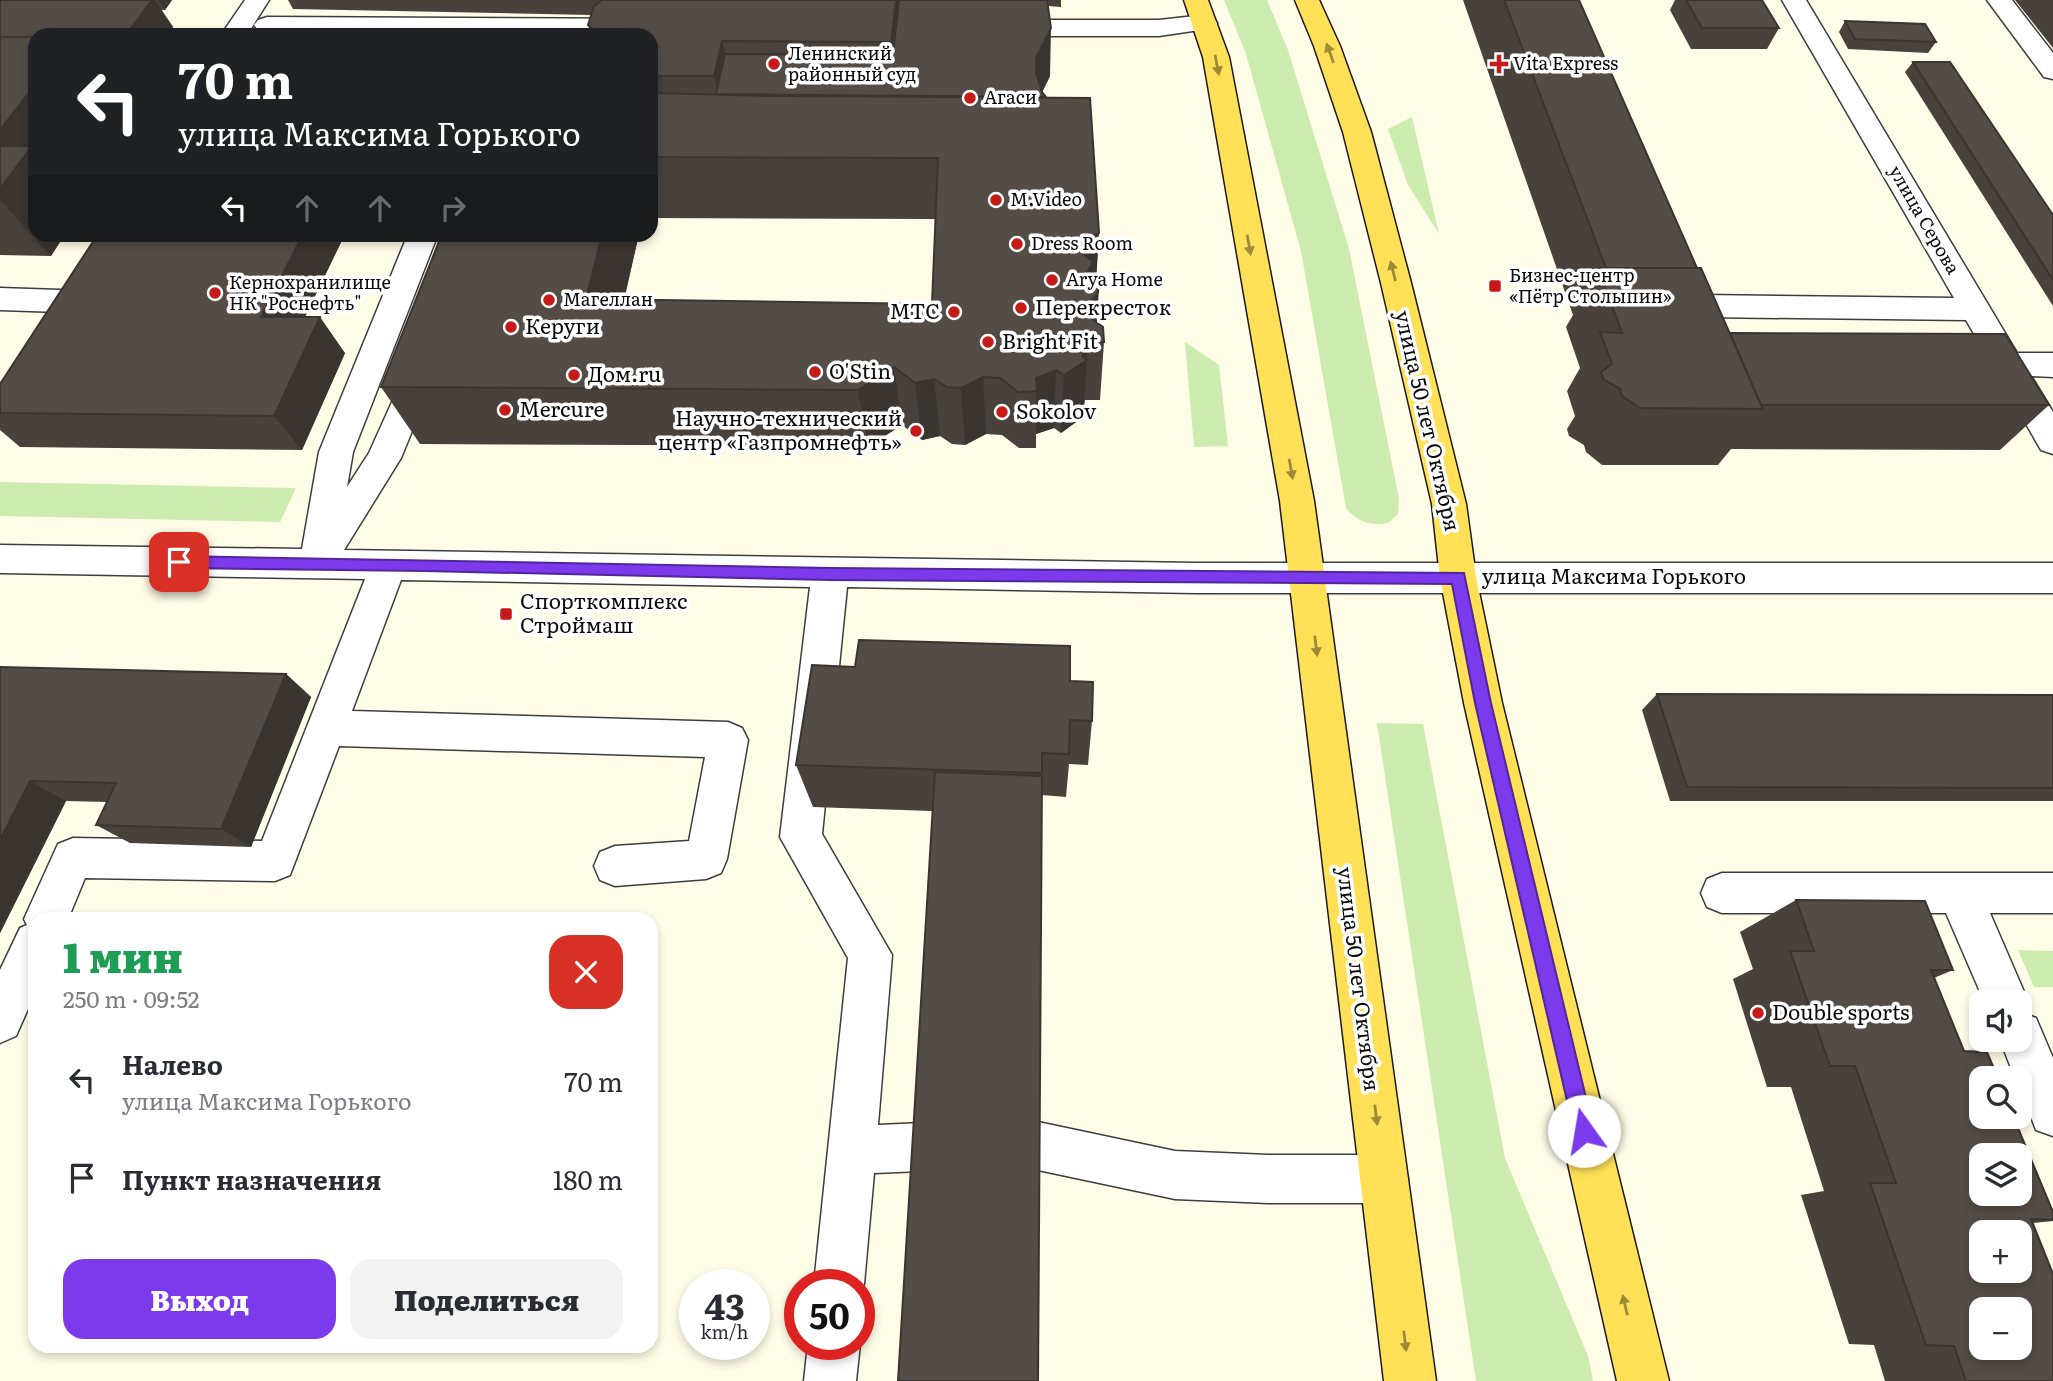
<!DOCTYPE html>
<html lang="ru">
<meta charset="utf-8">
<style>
body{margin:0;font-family:Literata,serif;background:#f2f2f3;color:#2b2b33;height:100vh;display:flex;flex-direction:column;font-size:26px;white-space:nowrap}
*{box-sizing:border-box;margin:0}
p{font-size:23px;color:#7c7c81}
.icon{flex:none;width:38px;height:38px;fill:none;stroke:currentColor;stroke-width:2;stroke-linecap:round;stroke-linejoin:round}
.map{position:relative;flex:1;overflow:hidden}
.panel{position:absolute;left:28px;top:912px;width:630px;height:441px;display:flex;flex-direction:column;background:#fff;border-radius:21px;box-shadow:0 4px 10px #0003}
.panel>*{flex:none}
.banner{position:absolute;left:28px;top:28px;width:630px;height:214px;border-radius:21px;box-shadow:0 4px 10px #0003;background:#202124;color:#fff;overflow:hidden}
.fabs{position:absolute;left:1969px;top:989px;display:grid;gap:14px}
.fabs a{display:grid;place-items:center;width:63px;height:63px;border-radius:14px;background:#fff;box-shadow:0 4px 10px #0003;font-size:35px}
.speed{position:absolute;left:679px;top:1269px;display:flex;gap:14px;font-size:35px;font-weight:700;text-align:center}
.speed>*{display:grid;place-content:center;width:91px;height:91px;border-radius:50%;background:#fff;box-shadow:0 4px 10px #0003;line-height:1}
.speed small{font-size:18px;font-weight:400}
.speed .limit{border:10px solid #d22;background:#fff;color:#111}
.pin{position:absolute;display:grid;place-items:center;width:60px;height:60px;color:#fff;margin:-30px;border-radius:14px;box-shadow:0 4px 10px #0006}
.me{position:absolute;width:77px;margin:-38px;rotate:347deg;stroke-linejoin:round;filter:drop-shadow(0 0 5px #0008)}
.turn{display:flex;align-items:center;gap:24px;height:147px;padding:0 35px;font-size:32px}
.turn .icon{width:91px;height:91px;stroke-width:2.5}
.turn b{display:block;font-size:49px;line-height:60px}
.lanes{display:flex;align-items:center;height:66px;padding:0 35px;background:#0003;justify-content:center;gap:35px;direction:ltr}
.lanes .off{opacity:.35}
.round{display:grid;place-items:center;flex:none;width:74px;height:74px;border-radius:21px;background:#f2f2f3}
.overview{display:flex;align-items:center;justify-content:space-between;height:119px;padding:0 35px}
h1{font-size:42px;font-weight:800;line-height:52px;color:#1e9e55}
.cta{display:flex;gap:14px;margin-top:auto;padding:14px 35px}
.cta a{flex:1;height:80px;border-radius:21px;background:#7c3aed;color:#fff;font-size:28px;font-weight:800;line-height:80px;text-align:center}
.cta a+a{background:#f2f2f3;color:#2b2b33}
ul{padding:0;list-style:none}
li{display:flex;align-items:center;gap:21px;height:98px;padding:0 35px}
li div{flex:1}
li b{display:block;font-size:26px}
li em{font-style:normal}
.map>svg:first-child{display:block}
</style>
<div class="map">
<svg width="2053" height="1381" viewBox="0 0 2053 1381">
<rect width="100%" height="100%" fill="#fffce7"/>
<g fill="#cbecae">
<path d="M1224 0H1267L1288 50 1349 249 1399 499 1398 514 1388 523C1371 526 1357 522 1346 508L1301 251 1246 54Z"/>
<path d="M1412 117 1439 234 1408 185 1388 129Z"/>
<path d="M1185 342 1219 365 1228 446 1194 447Z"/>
<path d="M0 482 296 488 280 522 0 516Z"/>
<path d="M1377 723 1423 724 1505 1158 1588 1356 1593 1381H1476Z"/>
<path d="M2018 950 2053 951V987H2034Z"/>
</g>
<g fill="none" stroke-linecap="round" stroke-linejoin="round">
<defs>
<g id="minor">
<path d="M245 0H269L247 35H221Z"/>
<path d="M680 0H704L694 32 685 35 267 33 258 30 254 25 258 20 267 17 674 19Z"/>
<path d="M1782 0H1806L2017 353H2053V377L2031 376 2053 412V454L2041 450 1966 320 1701 317 1690 314 1686 306 1690 298 1701 295 1954 298Z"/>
<path d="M1987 0H2012L2053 53V79L2044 77Z"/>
<path d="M1204 15 1213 18 1217 23 1213 28 1159 36H999L990 33 986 28 990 23 999 20H1159Z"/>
<path d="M408 234H438L353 452 347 487 369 453 410 362 421 358 432 362 437 370 401 458 344 550 1196 563H2053V593H1196L847 587 822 834 892 955 878 1125 922 1123 939 1130 946 1147 939 1164 922 1171 874 1173 864 1284 859 1296V1284H814L848 958 780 837 810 587 401 580 352 711 728 722 742 728 748 740 727 859 721 873 706 879 615 886 600 880 594 866 600 852 615 846 689 841 705 757 339 746 290 875 275 881 85 878 68 919H35V993L16 1036 0 1043V970L20 928 27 925 24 919 58 844 73 838 262 841 365 579 0 573V545L302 549 319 452Z"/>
<path d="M0 288 60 290 71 293 75 301 71 309 60 312 0 310Z"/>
<path d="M1722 873H2053V913H1990L2028 1001 2023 1013 2036 1018 2053 1058V1136L2036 1130 2020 1088V1078H2015L2000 1040H2020V1001H1984L1946 913H1722L1707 907 1701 893 1707 879Z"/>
<path d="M1038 1122 1175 1151 1268 1155H1384L1401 1162 1408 1179 1401 1196 1384 1203H1268L1175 1199 1038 1170 1021 1163 1014 1146 1021 1129Z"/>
<path d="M859 1343 860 1344 856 1381H804L808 1344Z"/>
</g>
<g id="major">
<path d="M1184 0H1208L1229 57 1314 501 1436 1381H1384L1280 501 1203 57Z"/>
<path d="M1295 0H1319L1340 46 1371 132 1411 283 1466 504 1476 577 1502 703 1669 1381H1617L1464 703 1440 577 1432 504 1381 283 1343 132 1314 46Z"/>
</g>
</defs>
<use href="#minor" stroke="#3d3d3d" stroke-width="3"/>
<use href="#major" stroke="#1b1b1b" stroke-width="3"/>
<use href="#minor" fill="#fff" fill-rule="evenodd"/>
<use href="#major" fill="#ffe057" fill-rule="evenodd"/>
</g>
<g fill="#48413c">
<path d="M0 0H172L165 10H161L173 27 167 35H35V234H65L51 256 0 255Z"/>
<path d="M288 0H1061V7L1048 6 1050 76 1042 92 1099 233 1096 283 1097 322 1104 342 1100 400H1085L1083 417 1061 433 1054 428 1036 434V448H1019L1002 435 986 434 965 445 952 444 940 436 922 440 902 425 869 446 420 444 381 387 442 234H639L624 299 932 304 935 219 651 218V35H591L588 25 591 15 293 9Z"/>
<path d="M1463 0H1579L1697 268 1730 333 2049 405 2000 450 1731 449 1718 465H1602L1586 452 1584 445 1569 436 1567 429 1575 416 1567 391 1580 368 1566 327 1573 315Z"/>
<path d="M1675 0H1762L1779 28 1767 49H1691L1670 10Z"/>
<path d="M2015 0H2053V48Z"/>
<path d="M1845 21 1936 42 1928 53 1848 49 1839 32Z"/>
<path d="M1913 62 2053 215V306L1905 72Z"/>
<path d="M345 234 305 317 345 353 302 450 20 447 0 430V384Z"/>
<path d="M0 667 286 674 311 697 251 847 130 843 96 825 107 802 66 801 0 933Z"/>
<path d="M1070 681 1092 721 1088 765 1069 764 1066 797 1042 795 932 811 813 807 796 765Z"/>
<path d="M1657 694 2053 695V801H1670L1642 710Z"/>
<path d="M1796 900 1953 970 1934 978 1964 1051 2053 1221 2033 1223 2053 1381H1885L1874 1345 1849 1344 1801 1195 1824 1191 1791 1087H1767L1733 979 1753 969 1740 932Z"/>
</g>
<g fill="#3b3531">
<path d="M152 0H155L173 27 167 35H126Z"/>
<path d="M158 0H172L165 10Z"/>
<path d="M896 0H900L898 104 891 42Z"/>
<path d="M1051 28 1050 76 1035 107 1036 58Z"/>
<path d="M722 41 737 103 722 107 714 76Z"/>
<path d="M35 85V234H65L51 256 0 200V130Z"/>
<path d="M1099 233 1095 293 1099 286 1096 342H1088L1083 417 1061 433 1064 375 1074 246Z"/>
<path d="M303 234H345L288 352 261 317Z"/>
<path d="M602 234H639L611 358 586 299Z"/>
<path d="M320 317 345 353 302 450 274 416Z"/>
<path d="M894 367 902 425 869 446 858 390Z"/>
<path d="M1056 370 1054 428 1036 434V378Z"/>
<path d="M983 377 986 434 965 445 961 388Z"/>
<path d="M934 379 940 436 922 440 915 383Z"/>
<path d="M286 674 311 697 251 847 221 829Z"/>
<path d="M30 781 66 801 0 933V840Z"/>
</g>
<g fill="#544c46" stroke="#3b3531" stroke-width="2" fill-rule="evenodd">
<path d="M0 0H152L126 35H35V37H0Z"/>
<path d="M602 0H896L891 42 722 41 714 76H651V35H599L588 25 594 6Z"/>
<path d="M899 0H1047L1051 28 1036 58V73L1042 92 1046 97 716 94 725 54 893 55Z"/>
<path d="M1504 0H1579L1697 268H1606Z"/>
<path d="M1686 0H1762L1779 28H1702Z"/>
<path d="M1845 21 1925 24 1936 42 1855 39Z"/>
<path d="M0 37H35V85L0 130Z"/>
<path d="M1913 62H1950L2053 215V280Z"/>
<path d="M651 93 771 96 1090 98 1099 233 1074 246 1093 262 1086 275 1099 286 1097 295 1087 304V315L1103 327 1104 342H1088L1082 356 1087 360 1064 375 1056 370 1036 378 1037 391 1018 392 1000 378 983 377 961 388 947 387 934 379 915 383 894 367 858 390 381 387 442 234H602L586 299 932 304 938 158 651 157Z"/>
<path d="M0 146H32L0 189Z"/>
<path d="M98 234H303L261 317H320L274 416 0 413V384Z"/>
<path d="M1598 268H1701L1763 409 1640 408 1622 396 1620 389 1603 379 1601 372 1612 364 1600 332 1622 333Z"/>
<path d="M1730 333 2005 334 2049 405H1761Z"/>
<path d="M859 640 1070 646V681L1093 682 1092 721 1070 720 1069 754 1042 753V773L796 765 812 665 855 667Z"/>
<path d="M0 667 286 674 221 829 96 825 116 783 30 781 0 840Z"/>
<path d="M1657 694 2053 695V788L1687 787Z"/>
<path d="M935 772 1042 776 1038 1381H898Z"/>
<path d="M1796 900 1925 901 1953 970H1931L1964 1051 1987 1052 1998 1078H1981V1116H2013L2053 1212V1220L2031 1219 2053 1274V1381H1966L1954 1346 1926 1345 1870 1183H1896L1855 1066H1830L1790 951H1814ZM1981 1155H2020V1194H1981ZM1981 1232H2020V1270H1981ZM1981 1309H2020V1348H1981Z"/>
</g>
<defs><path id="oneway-solid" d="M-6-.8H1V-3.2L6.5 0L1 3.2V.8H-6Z" transform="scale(1.75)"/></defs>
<g fill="#9d8a38">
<use href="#oneway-solid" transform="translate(1330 53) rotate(-110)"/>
<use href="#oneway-solid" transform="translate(1217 65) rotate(79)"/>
<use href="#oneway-solid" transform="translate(1249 245) rotate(80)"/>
<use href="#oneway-solid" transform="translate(1393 271) rotate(-104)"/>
<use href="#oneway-solid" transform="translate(1291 469) rotate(80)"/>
<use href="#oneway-solid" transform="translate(1316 646) rotate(83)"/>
<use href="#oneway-solid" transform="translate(1376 1115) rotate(83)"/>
<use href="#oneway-solid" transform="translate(1625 1305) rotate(-103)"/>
<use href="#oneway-solid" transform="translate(1405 1341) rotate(83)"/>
</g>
<path fill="#7c3aed" stroke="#51269a" stroke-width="2" d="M179 556 830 568 1464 573 1491 703 1594 1131 1591 1138 1584 1140 1577 1138 1574 1131 1475 703 1452 584 830 580 425 571 179 568 171 562Z"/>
<g fill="#c51a18" stroke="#fff" stroke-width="2.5">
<circle cx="774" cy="64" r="7"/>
<path d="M1495.5 53.5h7v7h7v7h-7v7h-7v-7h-7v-7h7z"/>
<circle cx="970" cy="98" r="7"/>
<circle cx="996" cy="200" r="7"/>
<circle cx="1017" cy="244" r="7"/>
<circle cx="1052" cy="280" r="7"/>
<rect x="1488" y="279" width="14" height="14" rx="3.5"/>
<circle cx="215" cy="293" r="7"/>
<circle cx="549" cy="300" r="7"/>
<circle cx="1021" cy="308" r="7"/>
<circle cx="954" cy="312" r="7"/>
<circle cx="511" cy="327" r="7"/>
<circle cx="988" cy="342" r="7"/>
<circle cx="815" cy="372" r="7"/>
<circle cx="574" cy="375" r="7"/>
<circle cx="505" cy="410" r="7"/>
<circle cx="1002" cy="412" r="7"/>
<circle cx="916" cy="431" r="7"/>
<rect x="499" y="607" width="14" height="14" rx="3.5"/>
<circle cx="1758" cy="1013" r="7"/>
</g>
<g text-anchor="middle" stroke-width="7" stroke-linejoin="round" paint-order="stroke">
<g font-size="18" fill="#0a0a0a" stroke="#fff" text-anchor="start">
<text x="788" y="60">Ленинский<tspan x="788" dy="21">районный суд</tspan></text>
<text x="1513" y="70">Vita Express</text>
<text x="984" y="104">Агаси</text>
<text x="1010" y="206">M.Video</text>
<text x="1031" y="250">Dress Room</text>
<text x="1509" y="282">Бизнес-центр<tspan x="1509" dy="21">«Пётр Столыпин»</tspan></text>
<text x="1066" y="286">Arya Home</text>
<text x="229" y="289">Кернохранилище<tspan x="229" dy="21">НК "Роснефть"</tspan></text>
<text x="563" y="306">Магеллан</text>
</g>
<g font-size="18" fill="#0a0a0a" stroke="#fff">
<text transform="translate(1924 220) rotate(60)" y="6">улица Серова</text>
</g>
<g font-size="21" fill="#0a0a0a" stroke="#fff" text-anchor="start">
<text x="1035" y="315">Перекресток</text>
<text x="940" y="319" text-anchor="end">МТС</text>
<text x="525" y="334">Керуги</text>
<text x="1002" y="349">Bright Fit</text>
<text x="829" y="379">O'Stin</text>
<text x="588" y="382">Дом.ru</text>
<text x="519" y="417">Mercure</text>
<text x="1016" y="419">Sokolov</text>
<text x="902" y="426" text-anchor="end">Научно-технический<tspan x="902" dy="24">центр «Газпромнефть»</tspan></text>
<text x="520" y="609">Спорткомплекс<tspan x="520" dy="24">Строймаш</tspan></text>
<text x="1772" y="1020">Double sports</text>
</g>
<g font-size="21" fill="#0a0a0a" stroke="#fff">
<text transform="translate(1427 421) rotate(77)" y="7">улица 50 лет Октября</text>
<text x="1614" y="584">улица Максима Горького</text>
<text transform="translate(1358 979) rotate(83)" y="7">улица 50 лет Октября</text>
</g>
</g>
</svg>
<div class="fabs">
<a><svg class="icon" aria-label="sound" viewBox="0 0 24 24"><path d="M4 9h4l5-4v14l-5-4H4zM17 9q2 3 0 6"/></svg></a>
<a><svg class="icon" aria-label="search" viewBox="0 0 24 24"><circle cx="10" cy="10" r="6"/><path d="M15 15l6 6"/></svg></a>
<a><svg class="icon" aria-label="layers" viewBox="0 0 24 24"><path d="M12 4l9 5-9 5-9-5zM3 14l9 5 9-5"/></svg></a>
<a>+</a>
<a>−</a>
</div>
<div class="speed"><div>43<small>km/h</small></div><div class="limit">50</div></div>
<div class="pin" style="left:179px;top:562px;background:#d93025"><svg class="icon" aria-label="arrive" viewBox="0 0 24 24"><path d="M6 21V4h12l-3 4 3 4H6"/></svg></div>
<svg class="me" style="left:1584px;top:1131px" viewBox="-20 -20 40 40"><circle r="19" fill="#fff"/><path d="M0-13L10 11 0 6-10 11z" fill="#7c3aed"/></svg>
<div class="banner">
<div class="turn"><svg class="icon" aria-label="left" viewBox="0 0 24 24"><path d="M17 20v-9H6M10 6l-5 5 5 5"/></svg><div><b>70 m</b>улица Максима Горького</div></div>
<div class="lanes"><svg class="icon" aria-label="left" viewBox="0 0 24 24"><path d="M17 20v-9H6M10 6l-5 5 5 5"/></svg><svg class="icon off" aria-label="ahead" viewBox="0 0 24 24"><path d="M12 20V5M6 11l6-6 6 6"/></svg><svg class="icon off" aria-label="ahead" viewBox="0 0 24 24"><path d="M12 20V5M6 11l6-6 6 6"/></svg><svg class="icon off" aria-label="right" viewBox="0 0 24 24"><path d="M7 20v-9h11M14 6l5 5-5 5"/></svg></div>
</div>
<section class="panel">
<div class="overview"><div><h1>1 мин</h1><p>250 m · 09:52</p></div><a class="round" style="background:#d93025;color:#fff"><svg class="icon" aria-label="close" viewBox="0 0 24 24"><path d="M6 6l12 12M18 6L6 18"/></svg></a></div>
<ul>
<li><svg class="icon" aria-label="left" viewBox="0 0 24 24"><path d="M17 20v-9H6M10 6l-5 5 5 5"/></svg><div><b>Налево</b><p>улица Максима Горького</p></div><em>70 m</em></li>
<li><svg class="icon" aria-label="arrive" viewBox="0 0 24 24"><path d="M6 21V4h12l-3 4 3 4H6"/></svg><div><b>Пункт назначения</b></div><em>180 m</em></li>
</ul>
<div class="cta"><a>Выход</a><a>Поделиться</a></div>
</section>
</div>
